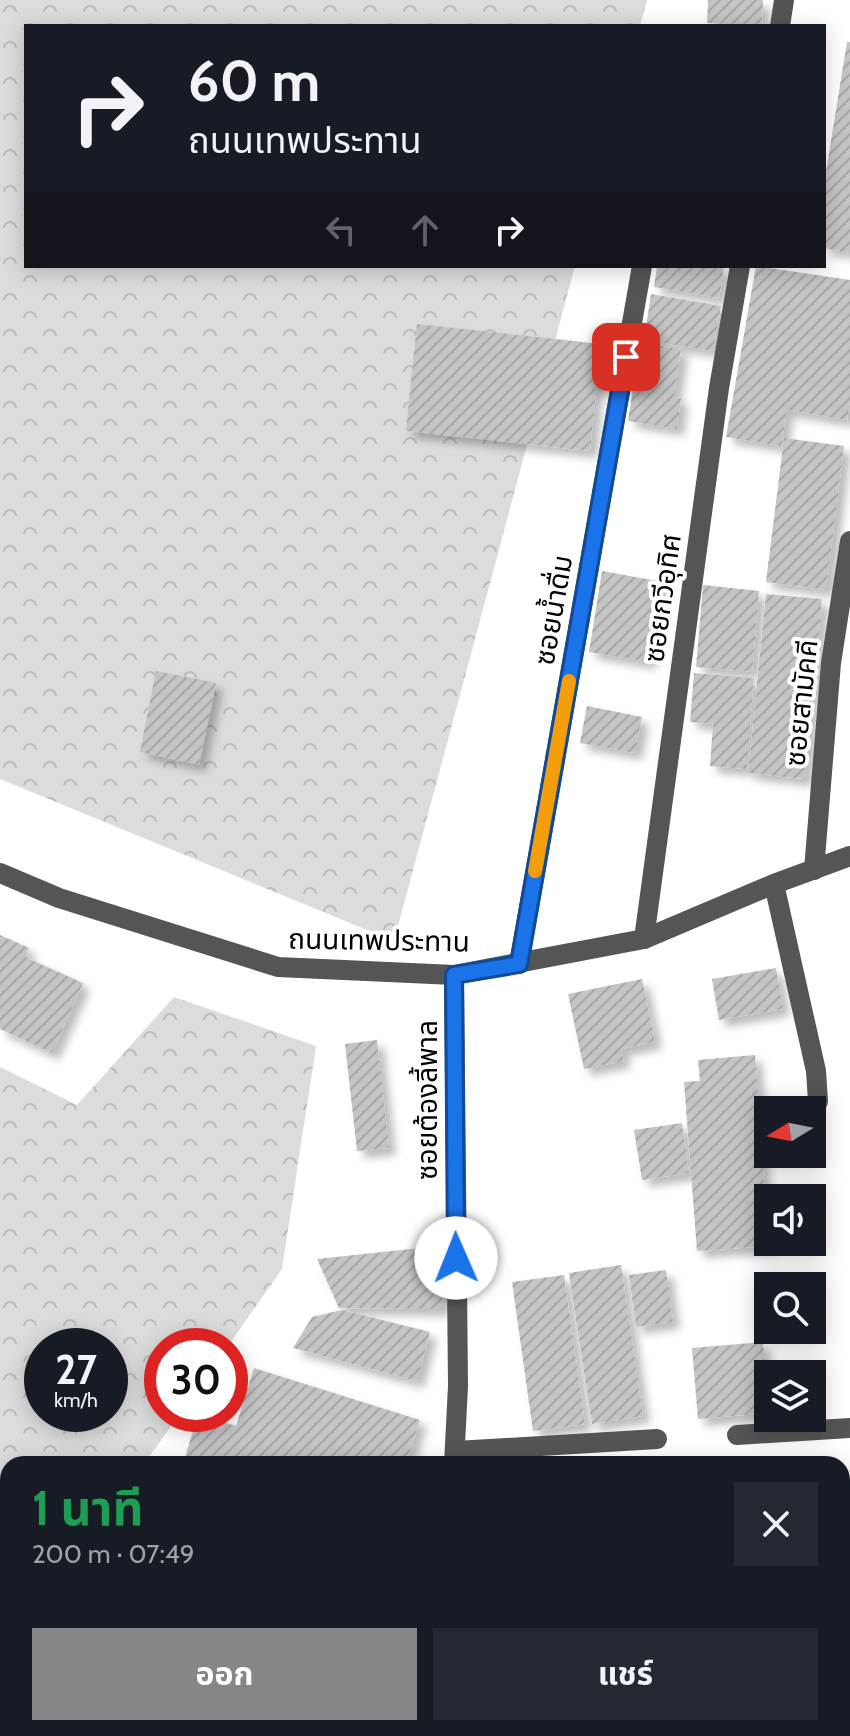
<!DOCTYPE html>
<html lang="th">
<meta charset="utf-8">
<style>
body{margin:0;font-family:Cabin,"Noto Sans Thai",sans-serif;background:#242831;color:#f1f3f6;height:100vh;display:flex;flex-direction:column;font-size:30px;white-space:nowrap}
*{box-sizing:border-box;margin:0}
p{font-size:26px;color:#9ea1a6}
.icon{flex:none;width:44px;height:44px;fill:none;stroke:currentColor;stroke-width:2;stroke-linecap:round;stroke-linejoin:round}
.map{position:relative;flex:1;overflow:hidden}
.side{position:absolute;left:0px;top:1456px;width:850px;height:280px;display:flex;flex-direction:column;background:#171b24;border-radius:24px 24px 0 0;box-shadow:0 4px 20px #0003}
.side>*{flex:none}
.top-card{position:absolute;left:24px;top:24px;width:802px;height:244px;border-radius:0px;box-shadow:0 4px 20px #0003;background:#171b24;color:#f1f3f6;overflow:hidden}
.needle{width:52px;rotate:260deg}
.buttons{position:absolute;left:754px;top:1096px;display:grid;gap:16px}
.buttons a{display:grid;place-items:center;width:72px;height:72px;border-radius:0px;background:#171b24;box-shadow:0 4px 20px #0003;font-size:40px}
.speed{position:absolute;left:24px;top:1328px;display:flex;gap:16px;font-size:40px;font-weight:700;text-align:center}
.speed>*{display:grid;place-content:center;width:104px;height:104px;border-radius:50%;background:#171b24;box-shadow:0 4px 20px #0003;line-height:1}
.speed small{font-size:20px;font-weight:400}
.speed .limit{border:12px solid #d22;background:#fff;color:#111}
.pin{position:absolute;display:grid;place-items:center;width:68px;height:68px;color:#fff;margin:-34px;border-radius:16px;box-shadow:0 4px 12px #0006}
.me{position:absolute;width:88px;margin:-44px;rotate:359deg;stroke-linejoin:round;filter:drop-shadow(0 0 6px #0008)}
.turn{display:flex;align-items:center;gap:28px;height:168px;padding:0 32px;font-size:36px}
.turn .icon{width:104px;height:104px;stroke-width:2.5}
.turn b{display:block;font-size:56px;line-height:68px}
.lanes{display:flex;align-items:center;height:76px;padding:0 32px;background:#0003;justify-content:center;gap:40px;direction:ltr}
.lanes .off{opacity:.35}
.round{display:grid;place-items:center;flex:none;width:84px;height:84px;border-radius:0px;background:#242831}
.summary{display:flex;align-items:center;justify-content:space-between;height:136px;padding:0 32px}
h1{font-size:48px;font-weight:700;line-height:60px;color:#1e9e55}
.primary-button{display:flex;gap:16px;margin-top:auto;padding:16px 32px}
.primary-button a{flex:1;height:92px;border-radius:0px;background:#858687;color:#fff;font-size:32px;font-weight:700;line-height:92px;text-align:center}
.primary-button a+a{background:#242831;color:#f1f3f6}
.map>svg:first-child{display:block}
</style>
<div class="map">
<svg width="850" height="1736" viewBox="0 0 850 1736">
<defs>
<pattern id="forest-crowns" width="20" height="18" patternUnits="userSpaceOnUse" patternTransform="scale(2)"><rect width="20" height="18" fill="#dcdcdc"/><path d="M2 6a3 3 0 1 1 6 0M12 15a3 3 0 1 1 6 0" fill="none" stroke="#bbb"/></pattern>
<pattern id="building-hatch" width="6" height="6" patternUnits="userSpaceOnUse" patternTransform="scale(2)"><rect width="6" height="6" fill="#c4c4c4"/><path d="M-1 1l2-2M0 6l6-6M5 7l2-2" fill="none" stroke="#a7a7a7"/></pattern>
<filter id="shadow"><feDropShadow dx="7" dy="7" stdDeviation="4" flood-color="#0004"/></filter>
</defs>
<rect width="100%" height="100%" fill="#fff"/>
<g fill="url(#forest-crowns)" fill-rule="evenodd">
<path d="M0 0H647L640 26H26V266H575L394 941 0 779Z"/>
<path d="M174 997 316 1046 282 1269 228 1346H162V1414H180L144 1464H8V1670L0 1683V1067L77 1105ZM42 1346H110V1414H42Z"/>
</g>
<g fill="url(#building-hatch)" filter="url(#shadow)">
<path d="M708 0H763L762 26 707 23Z"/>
<path d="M847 42H850V253L824 248V184Z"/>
<path d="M657 266H724L719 298 654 287Z"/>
<path d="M756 266 850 280V399L847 420 787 410 781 446 726 437Z"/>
<path d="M651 294 721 306 713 351 644 340Z"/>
<path d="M417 324 601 344 590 451 406 431Z"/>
<path d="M640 342 681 349 674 397 681 398 677 429 628 421Z"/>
<path d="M784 438 844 446 826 590 766 582Z"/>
<path d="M602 571 663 582 649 662 589 652Z"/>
<path d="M703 585 759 591 752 672 696 667Z"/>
<path d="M766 594 822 599 805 779 748 773Z"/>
<path d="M156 671 216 683 199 765 140 752Z"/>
<path d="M694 673 754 678 747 769 710 766 713 724 690 722Z"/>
<path d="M587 706 642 717 635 753 580 743Z"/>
<path d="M0 935 29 948 25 957 83 983 52 1053 0 1029Z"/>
<path d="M776 968 783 1009 719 1020 712 979Z"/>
<path d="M642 979 655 1042 621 1049 624 1061 584 1069 568 994Z"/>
<path d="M377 1040 389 1148 357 1151 345 1044Z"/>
<path d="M755 1055 768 1242 770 1246 697 1251 684 1082 700 1081 698 1060Z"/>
<path d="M682 1123 689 1173 642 1180 634 1130Z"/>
<path d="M439 1246 443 1309 339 1308 317 1259Z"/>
<path d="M621 1265 643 1416 592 1424 569 1273Z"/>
<path d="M666 1270 673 1322 636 1327 629 1275Z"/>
<path d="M564 1275 585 1424 533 1431 512 1282Z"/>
<path d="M342 1310 430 1332 417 1381 293 1348 312 1317Z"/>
<path d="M763 1342 768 1413 698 1419 692 1348Z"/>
<path d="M254 1368 420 1420 406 1464H183L198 1414 236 1426Z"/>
<path d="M301 1728H357L382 1735 298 1736Z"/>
<path d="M435 1728H486L485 1736H434Z"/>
</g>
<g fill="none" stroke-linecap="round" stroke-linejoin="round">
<g stroke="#555" stroke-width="20">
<path d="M780 26 784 0"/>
<path d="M814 870 831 663 850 541"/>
<path d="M0 873 59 898 278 967 454 975 644 939 774 884 850 856"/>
<path d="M774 884 816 1071 818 1101 812 1115"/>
<path d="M644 939 719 388 740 266"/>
<path d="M519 964 642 266"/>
<path d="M737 1435 850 1428"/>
<path d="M456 1451 657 1439"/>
<path d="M454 1464 458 1386 454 975"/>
<path d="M842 1714 850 1713"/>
<path d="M419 1736 420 1728"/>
<path d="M764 1736 766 1728"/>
</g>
</g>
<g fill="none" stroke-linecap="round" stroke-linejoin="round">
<defs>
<path id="route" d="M456 1258 454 975 519 964 626 357"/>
</defs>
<use href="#route" stroke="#114b97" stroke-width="20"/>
<use href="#route" stroke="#1a73e8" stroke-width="14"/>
<path stroke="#f59e0b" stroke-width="14" d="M535 871 569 681"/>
</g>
<g text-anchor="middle" stroke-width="8" stroke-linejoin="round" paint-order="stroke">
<g font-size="28" fill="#000" stroke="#fff">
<text transform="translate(662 598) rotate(-82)" y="10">ซอยกวีอุทิศ</text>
<text transform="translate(553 610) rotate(-80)" y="10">ซอยน้ำดื่ม</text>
<text transform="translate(801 703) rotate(-84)" y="10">ซอยสามัคคี</text>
<text transform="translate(379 940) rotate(1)" y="10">ถนนเทพประทาน</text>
<text transform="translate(427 1100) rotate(-90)" y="10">ซอยต้องลี้พาล</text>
</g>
</g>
</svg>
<div class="buttons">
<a><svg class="needle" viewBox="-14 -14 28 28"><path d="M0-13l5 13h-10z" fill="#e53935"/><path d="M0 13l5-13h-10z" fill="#9ea1a6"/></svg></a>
<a><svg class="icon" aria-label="sound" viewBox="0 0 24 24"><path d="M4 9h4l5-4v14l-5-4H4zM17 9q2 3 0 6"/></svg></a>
<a><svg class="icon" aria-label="search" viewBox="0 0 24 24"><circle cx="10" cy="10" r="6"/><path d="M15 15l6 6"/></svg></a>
<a><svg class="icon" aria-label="layers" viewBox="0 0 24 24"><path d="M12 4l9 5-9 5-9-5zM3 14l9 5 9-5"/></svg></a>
</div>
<div class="speed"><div>27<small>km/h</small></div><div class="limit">30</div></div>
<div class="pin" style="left:626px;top:357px;background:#d93025"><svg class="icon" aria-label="arrive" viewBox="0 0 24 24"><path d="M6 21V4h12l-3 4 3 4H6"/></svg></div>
<svg class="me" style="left:456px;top:1258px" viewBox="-20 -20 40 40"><circle r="19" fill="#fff"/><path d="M0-13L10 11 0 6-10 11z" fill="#1a73e8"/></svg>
<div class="top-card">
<div class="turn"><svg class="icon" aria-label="right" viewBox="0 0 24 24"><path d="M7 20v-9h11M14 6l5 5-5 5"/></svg><div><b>60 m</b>ถนนเทพประทาน</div></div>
<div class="lanes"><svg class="icon off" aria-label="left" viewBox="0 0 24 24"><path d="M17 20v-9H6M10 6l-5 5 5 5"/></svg><svg class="icon off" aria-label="ahead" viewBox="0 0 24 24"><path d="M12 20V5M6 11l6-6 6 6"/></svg><svg class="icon" aria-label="right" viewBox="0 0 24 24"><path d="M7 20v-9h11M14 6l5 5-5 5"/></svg></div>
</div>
<section class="side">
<div class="summary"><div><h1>1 นาที</h1><p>200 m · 07:49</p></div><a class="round"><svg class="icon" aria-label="close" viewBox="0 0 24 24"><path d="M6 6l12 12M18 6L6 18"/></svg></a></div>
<div class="primary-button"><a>ออก</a><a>แชร์</a></div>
</section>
</div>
